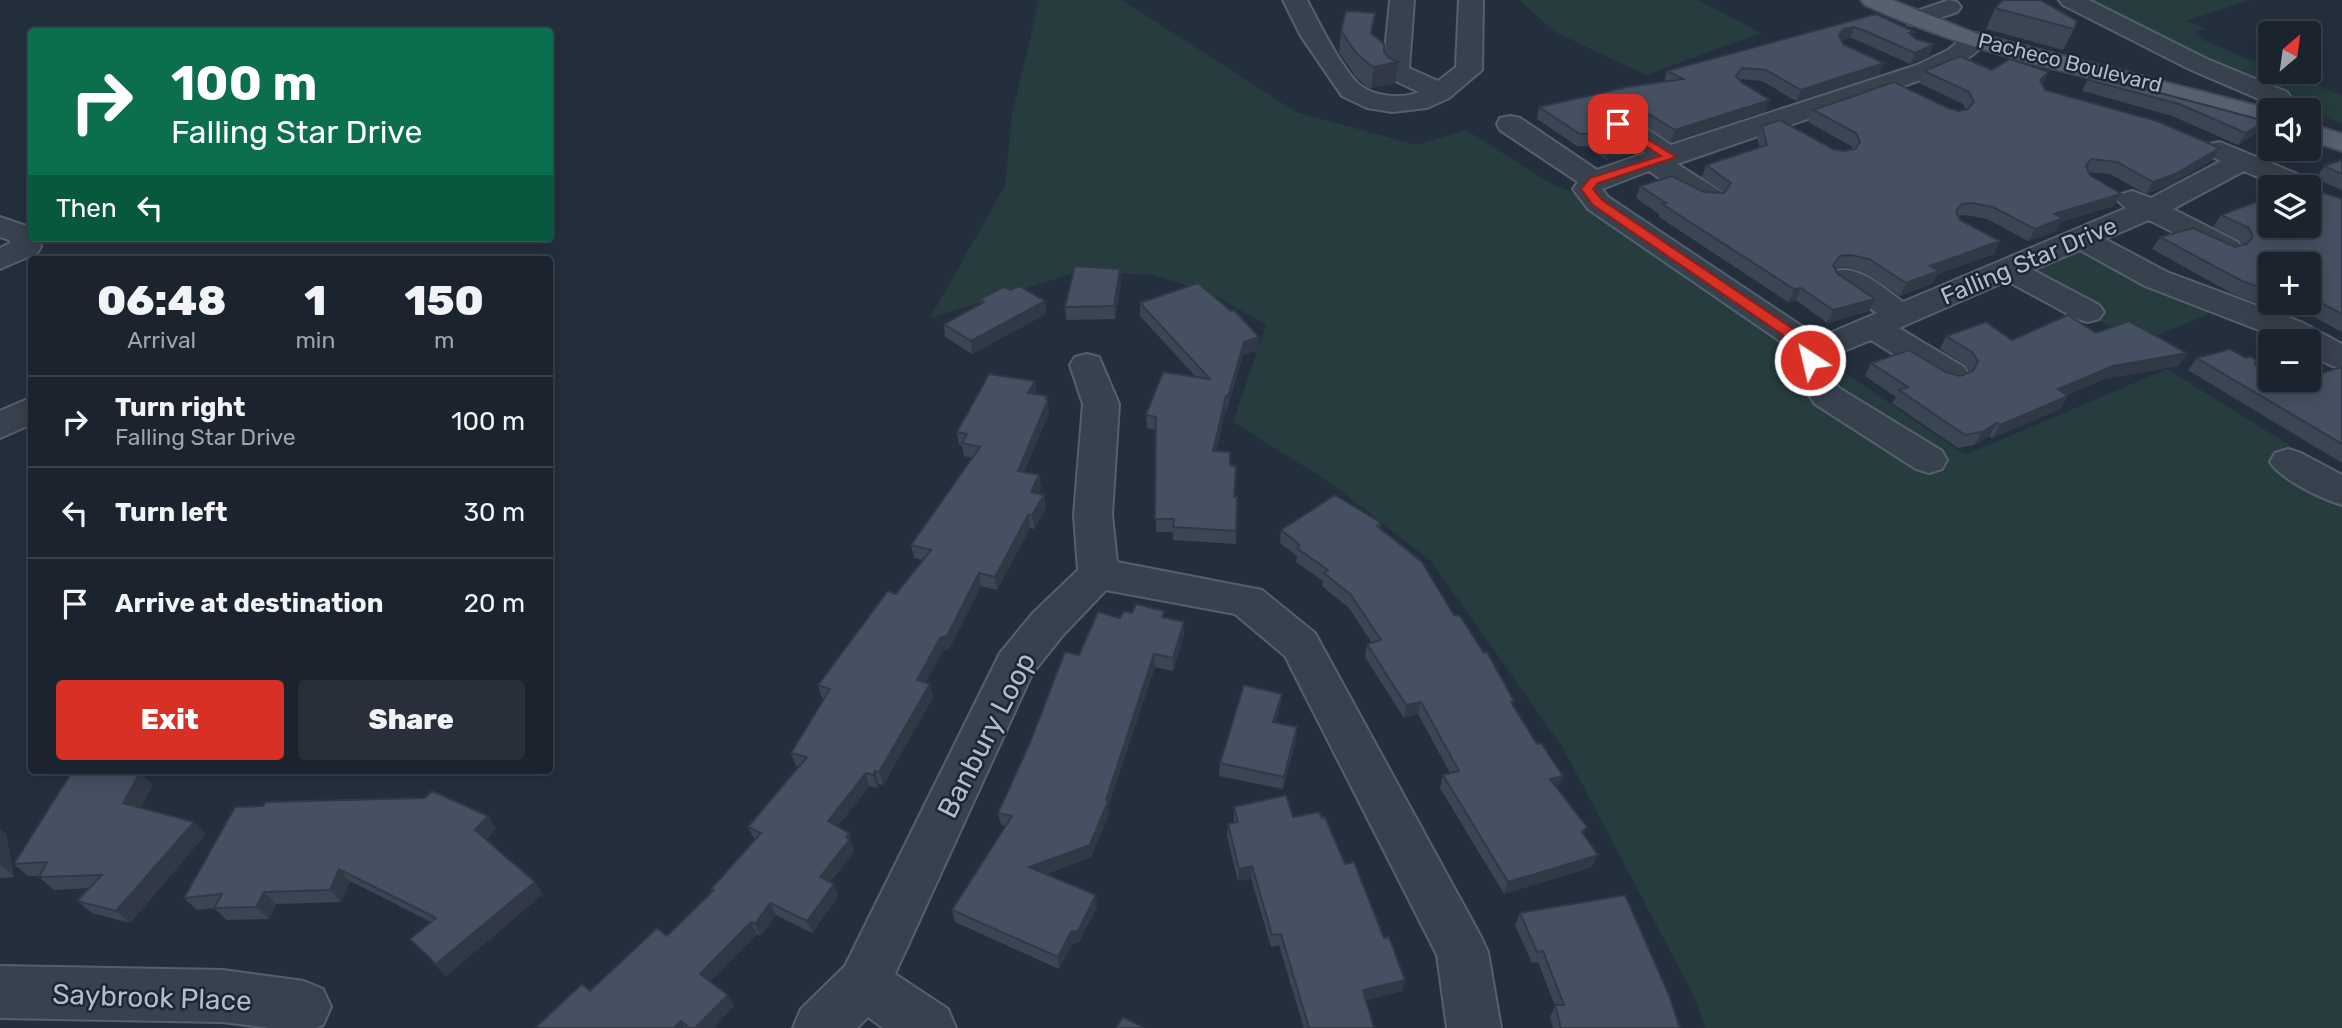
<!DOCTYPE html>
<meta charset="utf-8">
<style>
body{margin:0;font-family:Rubik,sans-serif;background:#282f3a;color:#f1f3f6;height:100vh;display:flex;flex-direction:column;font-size:26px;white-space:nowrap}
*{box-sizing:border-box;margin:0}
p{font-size:23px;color:#a0a4aa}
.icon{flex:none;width:38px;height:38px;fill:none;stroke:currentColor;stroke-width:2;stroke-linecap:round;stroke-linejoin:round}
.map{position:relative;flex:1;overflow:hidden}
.panel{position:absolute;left:28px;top:256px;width:525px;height:518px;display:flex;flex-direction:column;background:#1b232e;border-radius:7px;box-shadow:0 4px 18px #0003,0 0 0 2px #39404a}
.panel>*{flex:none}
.hud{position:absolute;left:28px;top:28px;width:525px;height:214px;border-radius:7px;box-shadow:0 4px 18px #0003,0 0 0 2px #39404a;background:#0b6e4f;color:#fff;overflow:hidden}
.needle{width:46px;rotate:29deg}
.fabs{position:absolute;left:2258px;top:21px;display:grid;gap:14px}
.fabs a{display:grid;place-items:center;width:63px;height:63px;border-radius:7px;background:#1b232e;box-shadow:0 4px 18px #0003,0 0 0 2px #39404a;font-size:35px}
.pin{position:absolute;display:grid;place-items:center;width:60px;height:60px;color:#fff;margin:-30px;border-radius:14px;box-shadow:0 4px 10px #0006}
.me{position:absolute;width:77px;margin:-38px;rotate:325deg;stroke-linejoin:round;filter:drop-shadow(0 0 5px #0008)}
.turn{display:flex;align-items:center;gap:24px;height:147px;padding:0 28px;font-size:32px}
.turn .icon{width:91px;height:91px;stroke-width:2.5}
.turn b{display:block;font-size:49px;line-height:60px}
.then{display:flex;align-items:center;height:66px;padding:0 28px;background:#0003;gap:14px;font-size:26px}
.eta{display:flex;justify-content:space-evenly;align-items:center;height:119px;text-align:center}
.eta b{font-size:42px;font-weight:800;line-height:49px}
.primary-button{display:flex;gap:14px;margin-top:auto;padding:14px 28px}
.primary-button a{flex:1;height:80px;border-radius:7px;background:#d93025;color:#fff;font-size:28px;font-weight:800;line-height:80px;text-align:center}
.primary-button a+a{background:#282f3a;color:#f1f3f6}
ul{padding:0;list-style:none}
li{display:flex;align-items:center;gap:21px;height:91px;padding:0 28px;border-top:2px solid #39404a}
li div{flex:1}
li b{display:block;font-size:26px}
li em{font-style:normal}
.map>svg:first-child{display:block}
</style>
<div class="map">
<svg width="2342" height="1028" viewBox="0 0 2342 1028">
<rect width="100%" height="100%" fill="#242f3e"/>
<g fill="#263c3f">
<path d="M1039 0H1122L1296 112 1417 145 1466 130 1550 183 1598 203 1965 455 2167 369 2342 478V1028H1705L1695 998 1562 746 1430 560 1331 483 1233 422 1266 325 1211 293 1154 275 1077 272 930 318 1005 186 1012 115Z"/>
<path d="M1520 0H1698L1761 33 1646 75 1555 32Z"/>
<path d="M2075 0H2249L2186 21 2207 29 2194 32 2204 40 2247 59 2270 66V72L2291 73 2342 96V124L2209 65Z"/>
<path d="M2081 238 2227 306 2140 343 2008 269Z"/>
</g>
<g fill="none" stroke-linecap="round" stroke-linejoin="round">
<defs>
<g id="minor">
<path d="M1283 0H1307C1318 21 1343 71 1360 85 1374 97 1402 99 1419 92L1387 77 1383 72 1390 0H1414L1409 68 1438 81 1456 67 1459 0H1483L1482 70 1449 98 1427 108 1392 112 1367 108 1342 96 1301 36Z"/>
<path d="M1949 0 1957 2 1961 7 1957 12 1916 26 1908 24 1904 19 1908 14Z"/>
<path d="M2059 0H2089L2207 59 2287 92 2291 98 2281 110H2270V121L2261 123 2252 121 2248 115 2261 100 2189 69 2063 5Z"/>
<path d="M1975 33 1984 35 1987 40C1975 58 1954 66 1935 75L1677 164 1720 191 1725 197 1720 203C1695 209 1669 184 1649 171L1602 189 1608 197 1815 335 1830 333 1877 313 1835 285 1830 278 1835 271C1860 265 1883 288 1903 302L2126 208 2117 200 2122 194 2132 191 2151 198 2221 161 2210 156 2206 150 2210 144 2220 142 2314 181 2318 187 2314 193 2308 195V187H2281L2244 171 2173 209 2238 242 2242 248 2238 254 2227 257 2216 254 2149 220 2105 239 2167 272 2301 322 2342 344V369L2330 365 2308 353V341H2287L2145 286 2080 250 2033 270 2099 305 2104 312 2099 319 2088 322 2077 319 2007 281 1899 328 1964 367 1969 375 1964 383 1952 386 1940 383 1871 340 1849 349 1827 354 1829 374 1839 388 1942 451 1947 460 1942 469 1929 473 1916 469 1815 404 1795 375 1793 350 1588 209 1573 189 1578 182 1500 130 1497 124 1500 118 1510 116 1520 118 1597 170 1646 153 1608 130 1605 124 1608 118C1631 113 1653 134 1671 145L1917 65 1948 50 1966 35Z"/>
<path d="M0 217 32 228V238H39L41 247 37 253 0 269V248L10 243 9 240 0 237Z"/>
<path d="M1087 354 1099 357 1119 404 1112 515 1117 562 1262 590 1315 633 1480 935 1488 952 1501 1028H1447L1437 955 1285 656 1235 614 1106 590 1063 635 1032 674 895 974 948 1009 956 1028H883L868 1017 857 1028H793L801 1009 845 966 1000 653 1033 613 1078 570 1074 515 1083 404 1070 365 1075 357Z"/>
<path d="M32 397V424L0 438V411Z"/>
<path d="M2288 449 2301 453 2342 475V505C2322 499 2280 479 2270 462L2275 453Z"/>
<path d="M0 966 223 970 304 981 323 989 331 1007 323 1025 316 1028H269L223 1022 0 1018Z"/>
</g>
<g id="major">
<path d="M1861 0H1892L1977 34 2273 110H2270V126C2235 117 2201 105 2167 96 2061 70 1965 51 1865 5Z"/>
<path d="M2308 123 2342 134V151L2308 140Z"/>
</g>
</defs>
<use href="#minor" stroke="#565f6c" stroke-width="4"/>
<use href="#major" stroke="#414a57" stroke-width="4"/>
<use href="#minor" fill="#38414e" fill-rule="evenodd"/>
<use href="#major" fill="#56606e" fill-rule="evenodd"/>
</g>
<g fill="#3b4654" fill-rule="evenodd">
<path d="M1995 8 2074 29 2063 50 1986 29Z"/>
<path d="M1876 14 1916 39 1934 44 1929 56 1910 64 1859 41 1850 38 1841 40 1843 44 1884 63 1879 75 1796 101 1762 81 1739 79 1766 111 1671 142 1634 119 1608 115 1609 119 1639 152 1606 160 1587 146H1577L1537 119 1539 107 1664 82 1667 71Z"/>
<path d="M1341 31 1373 35 1384 52 1395 84 1371 88 1367 87 1355 76 1339 52Z"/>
<path d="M1992 70 2043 84 2042 85 2045 90 2212 160 2168 186 2146 194 2110 174 2088 172 2114 206 2061 222 2056 231 2028 241 1987 219 1966 215 1958 216 1960 220 2000 241 1994 254 1938 274 1933 283 1900 296 1863 272 1845 267 1835 268 1869 311 1827 323 1796 300 1788 302 1659 217V214L1636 198 1640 186 1704 192 1724 193 1702 177 1706 165 1760 148 1757 138 1762 126 1833 149 1843 151 1853 150 1851 146 1808 122 1813 110 1948 108 1958 111 1966 109 1963 104 1919 83 1924 71Z"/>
<path d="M2089 77 2145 89 2257 133 2238 145 2172 116 2083 91V89Z"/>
<path d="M2342 160V190L2316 179 2324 166Z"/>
<path d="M2292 177H2314L2316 190 2342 199V332L2288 303H2308V264H2270V293L2255 302 2233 294 2152 249 2160 237 2193 228 2235 247 2242 245 2240 241 2213 227 2221 215 2261 200 2257 198 2266 186ZM2270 187H2308V226H2270Z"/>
<path d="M1121 282 1115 319 1066 320 1065 307Z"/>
<path d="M980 299 1045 301 1046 314 972 354 945 337 944 324 980 304Z"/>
<path d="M1140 303 1258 350 1243 355 1227 410 1226 409 1216 451 1230 465 1234 497H1237L1236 544 1173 540V532H1156V430L1147 428 1146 415 1196 377 1140 316Z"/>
<path d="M2096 333 2187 353 2178 366 2104 379 2067 395 2068 396 2060 409 1992 438 1989 436 1974 445 1958 448 1892 403 1896 397 1865 376 1871 363 1946 372 1960 376 1970 372 1965 365 1940 349 1946 336 2012 340Z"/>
<path d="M2197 358 2255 364 2262 373 2292 382 2342 367V463L2188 370Z"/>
<path d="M1037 394 1047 396 1049 413 1024 472 1039 475 1041 488 1038 494 1044 495 1046 508 1034 529 1030 528 997 590 981 586 949 649 943 651 925 683 933 697 883 785 879 784 877 788 869 786 837 827 853 845 852 846 854 851 830 882 838 896 812 933 776 915 760 936 757 934 710 981 728 995 734 1006 713 1028H535L590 991 667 936 713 891 711 889 755 840 748 827 799 767 796 766 791 753 824 699 822 698 818 685 923 560 914 558 911 545 972 458 964 456 962 446 959 445 957 432Z"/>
<path d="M1381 523 1380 529 1454 615 1514 701 1512 705 1537 744 1563 776 1557 788 1584 834 1592 867 1504 894 1440 788 1443 775 1450 773 1418 714 1404 718 1365 657 1367 644 1372 643 1349 608 1322 586 1323 581 1296 562 1297 556 1280 543 1281 530Z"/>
<path d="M1132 613 1165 618 1184 635 1173 671 1155 667 1108 807 1109 813 1091 857 1046 874 1097 907 1079 942 1072 944 1059 969 955 922 952 910 1005 826 1001 825 998 813 1079 655 1120 618Z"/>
<path d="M1282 694 1280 707 1276 722 1297 727 1296 740 1283 789 1219 776 1220 763Z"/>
<path d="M109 770 114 775 153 785 140 808 206 834 130 923 92 913 77 901 90 888 54 890 39 877 40 876H28L14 864Z"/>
<path d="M263 806 488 816 496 828 486 840 535 882 543 894 446 976 410 939 431 922 350 881 341 902 276 904 269 919 227 920 214 908 197 910 184 898Z"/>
<path d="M1234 807 1293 817 1345 864 1405 980 1402 991 1366 1000 1374 1028H1304L1279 945 1271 947 1251 878 1238 881 1227 836 1228 824 1234 823Z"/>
<path d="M0 829 6 834 14 877 0 878Z"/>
<path d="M1520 913 1680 1028H1553L1550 1017 1555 1006 1538 962 1532 963 1515 925Z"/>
</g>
<g fill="#303945">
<path d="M1854 27 1850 38 1839 40V35L1844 29Z"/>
<path d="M1934 44 1929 56 1910 64 1915 53Z"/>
<path d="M1398 62 1395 84 1371 88 1374 67Z"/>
<path d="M1884 63 1879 75 1796 101 1801 90Z"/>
<path d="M2049 72 2043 84 2034 92 2040 80Z"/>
<path d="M1770 100 1766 111 1671 142 1675 130Z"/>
<path d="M2265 121 2257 133 2238 145 2246 133Z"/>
<path d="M1642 140 1639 152 1606 160 1609 149Z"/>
<path d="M2220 148 2212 160 2168 186 2146 194 2153 182Z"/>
<path d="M2121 194 2114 206 2061 222 2056 231 2028 241 2035 229 2054 214Z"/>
<path d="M2000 241 1994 254 1938 274 1933 283 1900 296 1906 283 1930 266Z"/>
<path d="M1120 269 1121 282 1115 319 1114 306Z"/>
<path d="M2270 286V293L2255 302 2265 289Z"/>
<path d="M1801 288 1796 300 1788 302 1794 289Z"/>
<path d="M1875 299 1869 311 1827 323 1833 310Z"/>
<path d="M1045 301 1046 314 972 354 971 341Z"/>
<path d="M1259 337 1258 350 1243 355 1227 410 1228 397 1244 342Z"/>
<path d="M2187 353 2178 366 2104 379 2050 402 2058 389 2113 366Z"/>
<path d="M1035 381 1037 394 1028 393Z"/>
<path d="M1047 396 1049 413 1019 484 1018 471Z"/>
<path d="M1226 396V409L1213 464V451Z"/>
<path d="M2068 396 2060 409 1992 438 2000 425Z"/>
<path d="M1997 423 1989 436 1974 445 1982 432Z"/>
<path d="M1039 475 1041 488 1033 505 1031 492Z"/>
<path d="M1044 495 1046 508 1034 529 1032 515Z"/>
<path d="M1028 515 1030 528 997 590 995 577Z"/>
<path d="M979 573 981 586 949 649 943 651 920 693 917 680Z"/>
<path d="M1184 622V635L1173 671V658Z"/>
<path d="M1154 654 1155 667 1108 807 1109 813 1091 857 1031 879 1029 867 1106 800Z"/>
<path d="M930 684 933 697 883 785 879 772Z"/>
<path d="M1282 694 1280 707 1272 734 1273 722Z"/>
<path d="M1421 702 1418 714 1404 718 1406 705Z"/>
<path d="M1297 727 1296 740 1283 789 1284 777Z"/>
<path d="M105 770H109L120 780 101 775Z"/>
<path d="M875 771 879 784 877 788 873 775Z"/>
<path d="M140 773 153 785 136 816 123 803Z"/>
<path d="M866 773 869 786 832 834 828 821Z"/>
<path d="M1563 776 1558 788 1546 792 1550 779Z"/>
<path d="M488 816 496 828 484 843 475 830Z"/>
<path d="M194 822 206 834 130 923 116 911Z"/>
<path d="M0 829 6 834 14 877 0 865Z"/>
<path d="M849 833 854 851 824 889 820 877Z"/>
<path d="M1598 855 1592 867 1504 894 1508 882Z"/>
<path d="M1252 866 1251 878 1238 881 1239 869Z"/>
<path d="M339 869 350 881 341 902 330 890Z"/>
<path d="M535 882 543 894 446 976 436 964Z"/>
<path d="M834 884 838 896 812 933 807 921Z"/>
<path d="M264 892 276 904 269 919 256 907Z"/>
<path d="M1096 895 1097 907 1079 942 1072 944 1059 969 1058 957 1071 932Z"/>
<path d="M770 903 776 915 760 936 755 924Z"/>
<path d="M751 922 757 934 707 985 700 974Z"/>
<path d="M1405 980 1402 991 1360 1001 1363 990Z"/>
<path d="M728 995 734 1006 713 1028H695Z"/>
<path d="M681 1021 685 1028H674Z"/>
</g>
<g fill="#455162" stroke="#303945" stroke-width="2">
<path d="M2003 0H2040L2077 21 2074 29 1995 8Z"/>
<path d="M1346 11 1375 13 1371 33 1384 44V52L1388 57 1398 62 1374 67 1370 65 1357 54 1341 31Z"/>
<path d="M1876 14 1915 32 1909 33 1916 39 1934 44 1915 53 1863 30 1854 27 1844 29 1839 35 1843 44 1884 63 1801 90 1766 70 1742 68 1736 76 1741 82 1770 100 1675 130 1637 107 1611 104 1606 111 1609 119 1642 140 1609 149 1590 134H1580L1539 107 1627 87 1683 79 1667 71Z"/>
<path d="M1960 56 1992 70 2010 59 2049 72 2040 80 2045 90 2157 121 2220 148 2175 174 2153 182 2117 162 2091 159 2086 166 2090 175 2121 194 2054 214 2063 218 2035 229 1993 207 1972 203 1962 204 1956 211 1960 220 2000 241 1930 266 1939 271 1906 283 1869 259 1850 255 1840 256 1833 265 1838 274 1875 299 1833 310 1801 288 1794 289 1662 204 1666 203 1640 186 1672 176 1704 192 1724 193 1731 183 1706 165 1767 145 1762 126 1780 120 1833 149 1843 151 1855 149 1860 142 1856 133 1813 110 1894 82 1948 108 1958 111 1968 109 1974 102 1969 92 1924 71Z"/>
<path d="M2089 77 2145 89 2265 121 2246 133 2179 104 2089 80Z"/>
<path d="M2342 160V174L2324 166Z"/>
<path d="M2292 177H2314L2316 190 2342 199V314L2308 296V264H2270V286L2265 289 2242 281 2160 237 2193 228 2235 247 2247 244 2253 237 2249 228 2221 215 2270 197V226H2308V187L2270 188 2266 186Z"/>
<path d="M1075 266 1120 269 1114 306 1065 307Z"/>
<path d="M1198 283 1231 311 1234 310 1259 337 1244 342 1228 397 1226 396 1213 451 1230 452V465L1236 467 1234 497H1237L1236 531 1173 527 1174 519H1155L1156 417 1146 415 1163 372 1210 379 1140 303Z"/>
<path d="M1019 286 1045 301 971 341 944 324 984 302 980 299 1004 287 1010 290Z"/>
<path d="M2068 315 2096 333 2129 321 2187 353 2113 366 2058 389 2068 396 2000 425 1997 423 1982 432 1965 435 1899 390 1908 387 1871 363 1909 350 1946 372 1960 376 1973 371 1978 361 1972 352 1946 336 1986 322 2012 340Z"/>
<path d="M2230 349 2246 358 2250 356 2256 360 2255 364 2262 373 2270 374V380H2288L2292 382 2299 380H2308V377L2342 367V444L2197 358Z"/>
<path d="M989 374 1035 381 1028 393 1047 396 1046 399 1048 400 1018 471 1039 475 1031 492 1044 495 1032 515H1028L995 577 979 573 947 636 940 638 917 680 930 684 879 772 875 771 873 775 866 773 828 821 849 833 846 837 850 839 820 877 834 884 807 921 770 903 755 924 751 922 700 974 728 995 695 1028H689L681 1021 674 1028H535L582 984 590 991 657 928 667 936 714 890 711 889 761 833 748 827 807 757 791 753 830 689 818 685 888 591 896 594 931 550 911 545 980 447 962 443 967 434 957 432Z"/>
<path d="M1335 495 1381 523 1377 526 1422 562 1454 615 1460 616 1484 653 1487 652 1514 701 1511 702 1537 744 1541 743 1563 776 1550 779 1587 827 1582 832 1598 855 1508 882 1443 775 1459 771 1421 702 1406 705 1367 644 1381 640 1351 595 1324 573 1328 570 1298 549 1299 544 1281 530Z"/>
<path d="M1136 604 1164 611 1162 617 1184 622 1173 658 1154 654 1106 800 1108 801 1090 845 1029 867 1096 895 1078 931 1071 932 1058 957 952 910 1012 816 998 813 1029 745 1065 652 1079 655 1098 612 1120 618 1124 611 1132 613Z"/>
<path d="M1244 685 1282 694 1273 722 1297 727 1284 777 1220 763Z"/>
<path d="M73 770H105L101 775 140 773 123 803 194 822 116 911 77 901 102 875 39 877 47 862 14 864Z"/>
<path d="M432 791 488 816 475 830 535 882 436 964 410 939 436 918 339 869 330 890 264 892 256 907 214 908 222 894 184 898 235 807 263 806 266 802 425 798Z"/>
<path d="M1286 795 1293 817 1319 812 1322 818 1325 817 1345 864 1354 862 1384 938 1389 937 1405 980 1363 990 1374 1028H1309L1281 934 1272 935 1252 866 1239 869 1228 824 1238 822 1234 807Z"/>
<path d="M1625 895 1669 995 1680 1028H1561L1555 1005H1564L1543 951 1537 952 1520 913Z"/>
<path d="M1123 1017 1144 1028H1116Z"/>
</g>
<path fill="#d93025" stroke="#8d1f18" stroke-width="2" d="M1618 121 1676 157 1598 183 1593 189 1602 200 1814 343 1817 360 1815 364H1805L1802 348 1593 205 1581 189 1590 178 1661 156 1614 126 1613 124Z"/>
<g text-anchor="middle" stroke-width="5" stroke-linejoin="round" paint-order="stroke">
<g font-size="21" fill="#b4bcc9" stroke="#1d2633">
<text transform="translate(2070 63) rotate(14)" y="7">Pacheco Boulevard</text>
</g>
<g font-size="24" fill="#b4bcc9" stroke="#1d2633">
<text transform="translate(2029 261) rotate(-23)" y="8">Falling Star Drive</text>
</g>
<g font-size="28" fill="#b4bcc9" stroke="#1d2633">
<text transform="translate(986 735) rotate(-63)" y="10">Banbury Loop</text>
<text transform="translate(152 997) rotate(2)" y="10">Saybrook Place</text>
</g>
</g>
</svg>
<div class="fabs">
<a><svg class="needle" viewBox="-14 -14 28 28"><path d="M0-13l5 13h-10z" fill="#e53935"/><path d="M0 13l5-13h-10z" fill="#a0a4aa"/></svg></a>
<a><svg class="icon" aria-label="sound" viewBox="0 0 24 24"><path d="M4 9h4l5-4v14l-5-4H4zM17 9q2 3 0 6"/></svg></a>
<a><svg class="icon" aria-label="layers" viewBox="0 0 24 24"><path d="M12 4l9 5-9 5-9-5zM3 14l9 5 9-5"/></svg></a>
<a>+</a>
<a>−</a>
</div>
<div class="pin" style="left:1618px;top:124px;background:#d93025"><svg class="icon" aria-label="arrive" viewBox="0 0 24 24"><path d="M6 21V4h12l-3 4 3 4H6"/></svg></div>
<svg class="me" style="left:1810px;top:360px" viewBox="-20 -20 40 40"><circle r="17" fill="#d93025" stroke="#fff" stroke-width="3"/><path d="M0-11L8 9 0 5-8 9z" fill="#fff"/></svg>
<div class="hud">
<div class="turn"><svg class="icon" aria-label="right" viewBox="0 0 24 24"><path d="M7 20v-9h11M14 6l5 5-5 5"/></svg><div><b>100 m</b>Falling Star Drive</div></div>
<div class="then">Then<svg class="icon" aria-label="left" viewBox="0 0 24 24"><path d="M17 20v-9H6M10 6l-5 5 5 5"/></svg></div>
</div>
<section class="panel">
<div class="eta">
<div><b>06:48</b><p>Arrival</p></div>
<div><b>1</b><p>min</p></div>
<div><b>150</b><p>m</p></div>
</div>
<ul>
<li><svg class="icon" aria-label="right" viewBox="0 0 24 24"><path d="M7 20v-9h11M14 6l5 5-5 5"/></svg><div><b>Turn right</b><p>Falling Star Drive</p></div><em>100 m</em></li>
<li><svg class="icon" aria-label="left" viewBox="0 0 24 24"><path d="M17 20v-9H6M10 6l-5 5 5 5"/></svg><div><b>Turn left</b></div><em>30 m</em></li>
<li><svg class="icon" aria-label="arrive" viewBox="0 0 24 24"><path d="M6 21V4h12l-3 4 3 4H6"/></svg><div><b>Arrive at destination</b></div><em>20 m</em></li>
</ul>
<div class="primary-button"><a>Exit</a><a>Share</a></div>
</section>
</div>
